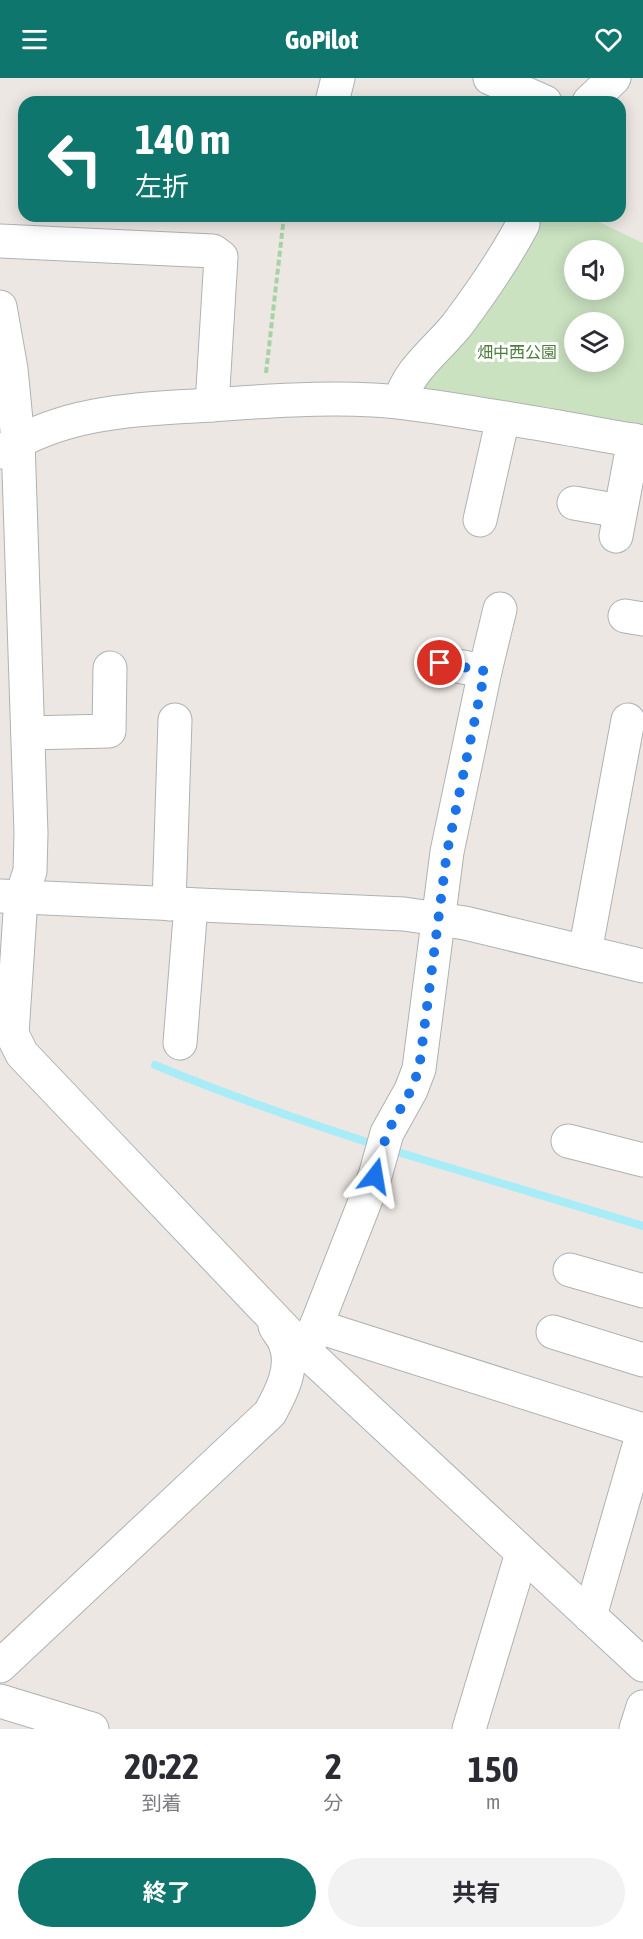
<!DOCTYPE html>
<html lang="ja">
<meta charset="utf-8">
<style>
body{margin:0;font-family:"Asap Condensed","Noto Sans JP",sans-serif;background:#f2f2f3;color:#2b2b33;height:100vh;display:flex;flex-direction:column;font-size:22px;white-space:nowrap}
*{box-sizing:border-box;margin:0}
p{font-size:20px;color:#7c7c81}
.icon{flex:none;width:33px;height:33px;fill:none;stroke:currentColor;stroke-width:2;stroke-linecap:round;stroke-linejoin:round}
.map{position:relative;height:1651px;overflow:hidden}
.panel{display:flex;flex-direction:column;background:#fff;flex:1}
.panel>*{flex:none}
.guide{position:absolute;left:18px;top:18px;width:608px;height:126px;border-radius:18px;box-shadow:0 3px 15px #0003;background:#0f766e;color:#fff;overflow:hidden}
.tools{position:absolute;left:564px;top:162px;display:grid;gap:12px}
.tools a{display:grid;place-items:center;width:60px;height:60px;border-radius:50%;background:#fff;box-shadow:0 3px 15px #0003;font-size:30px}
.pin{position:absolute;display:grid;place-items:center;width:51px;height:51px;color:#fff;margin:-26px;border:3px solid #fff;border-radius:50%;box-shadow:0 2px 6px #0007}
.me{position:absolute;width:66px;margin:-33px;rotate:14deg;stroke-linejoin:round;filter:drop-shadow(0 0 4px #0008)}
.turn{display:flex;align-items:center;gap:21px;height:126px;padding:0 18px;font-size:27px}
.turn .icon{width:78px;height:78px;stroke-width:2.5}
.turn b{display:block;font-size:42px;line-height:51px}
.eta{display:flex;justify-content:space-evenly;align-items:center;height:102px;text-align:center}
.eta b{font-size:36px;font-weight:700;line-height:42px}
.cta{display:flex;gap:12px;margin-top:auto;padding:12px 18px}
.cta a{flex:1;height:69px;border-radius:36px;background:#0f766e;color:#fff;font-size:24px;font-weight:700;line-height:69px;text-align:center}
.cta a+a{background:#f2f2f3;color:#2b2b33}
header{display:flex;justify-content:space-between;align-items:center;height:78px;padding:0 18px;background:#0f766e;color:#fff;font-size:27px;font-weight:700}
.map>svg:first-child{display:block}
</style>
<header><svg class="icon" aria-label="menu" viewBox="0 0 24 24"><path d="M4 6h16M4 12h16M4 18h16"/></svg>GoPilot<svg class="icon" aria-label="heart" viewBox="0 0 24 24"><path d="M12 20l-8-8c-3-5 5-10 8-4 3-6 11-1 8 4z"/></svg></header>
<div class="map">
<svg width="643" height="1651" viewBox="0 0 643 1651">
<rect width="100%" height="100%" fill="#ece7e2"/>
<path fill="#cae2c0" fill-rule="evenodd" d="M534 138H586L643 165V353L420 311ZM574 172H614V212H574ZM574 244H614V284H574Z"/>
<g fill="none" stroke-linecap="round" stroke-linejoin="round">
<g stroke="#a7ecf7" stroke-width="8">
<path d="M155 987C228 1017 301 1043 376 1067"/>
<path d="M391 1072 643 1148"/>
</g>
<defs>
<g id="minor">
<path d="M490 0 545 24"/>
<path d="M332 24 338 0"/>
<path d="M589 24 614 0"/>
<path d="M0 163 213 173 221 179 212 327"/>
<path d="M0 229 11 291 18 363 31 755 30 793 21 820 12 956 22 976 306 1274 643 1587"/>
<path d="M400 324C407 293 437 272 457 247 481 215 504 182 523 146"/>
<path d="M2 374C57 336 130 331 195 328 254 324 314 319 373 322 411 324 448 331 486 337 538 345 591 355 643 364"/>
<path d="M574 425 620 433"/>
<path d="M480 442 503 340"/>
<path d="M616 458 634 362"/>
<path d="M625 538 643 541"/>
<path d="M440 585 485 593"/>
<path d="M28 655 109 653 110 590"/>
<path d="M0 818 404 836 465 845 643 888"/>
<path d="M169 826 175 642"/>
<path d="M585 874 628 642"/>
<path d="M180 965 191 827"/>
<path d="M568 1063 643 1082"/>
<path d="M570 1192 643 1213"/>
<path d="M316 1248 643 1352"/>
<path d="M553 1254 643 1282"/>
<path d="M306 1274 375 1098 387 1055 411 1012 419 991 447 774 485 593 500 531"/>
<path d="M590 1538 643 1354"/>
<path d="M0 1588 270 1335C281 1315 295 1289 285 1265 283 1259 278 1254 275 1248"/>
<path d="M0 1623 92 1651"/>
<path d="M469 1651 522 1475"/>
<path d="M636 1651 643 1629"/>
</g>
</defs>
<use href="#minor" stroke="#aeb2b4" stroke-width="35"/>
<path stroke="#a6d2a5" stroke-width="4" stroke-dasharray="6 3" stroke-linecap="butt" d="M266 295 284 138"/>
<use href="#minor" stroke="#fff" stroke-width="33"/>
</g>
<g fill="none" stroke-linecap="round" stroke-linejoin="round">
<path stroke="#1a73e8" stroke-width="10" stroke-dasharray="0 18" d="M375 1098 387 1055 411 1012 419 991 447 774 485 593 440 585"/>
</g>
<g text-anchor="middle" stroke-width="6" stroke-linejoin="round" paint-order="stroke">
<g font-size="16" fill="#4d7f3c" stroke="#fff">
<text x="517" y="280">畑中西公園</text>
</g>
</g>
</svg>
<div class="tools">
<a><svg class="icon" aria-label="sound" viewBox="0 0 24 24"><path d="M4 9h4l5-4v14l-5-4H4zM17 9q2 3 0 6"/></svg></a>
<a><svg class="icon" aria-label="layers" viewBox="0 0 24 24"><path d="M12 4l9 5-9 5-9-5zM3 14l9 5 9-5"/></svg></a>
</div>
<div class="pin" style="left:440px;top:585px;background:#d93025"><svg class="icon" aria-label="arrive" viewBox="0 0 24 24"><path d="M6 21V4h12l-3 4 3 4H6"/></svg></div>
<svg class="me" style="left:375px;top:1098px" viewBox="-20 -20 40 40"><path d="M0-17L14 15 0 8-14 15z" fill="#1a73e8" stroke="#fff" stroke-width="4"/></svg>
<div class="guide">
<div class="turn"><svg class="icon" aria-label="left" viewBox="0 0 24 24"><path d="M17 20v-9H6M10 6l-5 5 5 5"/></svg><div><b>140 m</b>左折</div></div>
</div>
</div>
<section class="panel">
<div class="eta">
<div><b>20:22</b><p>到着</p></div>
<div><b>2</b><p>分</p></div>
<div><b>150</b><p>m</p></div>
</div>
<div class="cta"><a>終了</a><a>共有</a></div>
</section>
